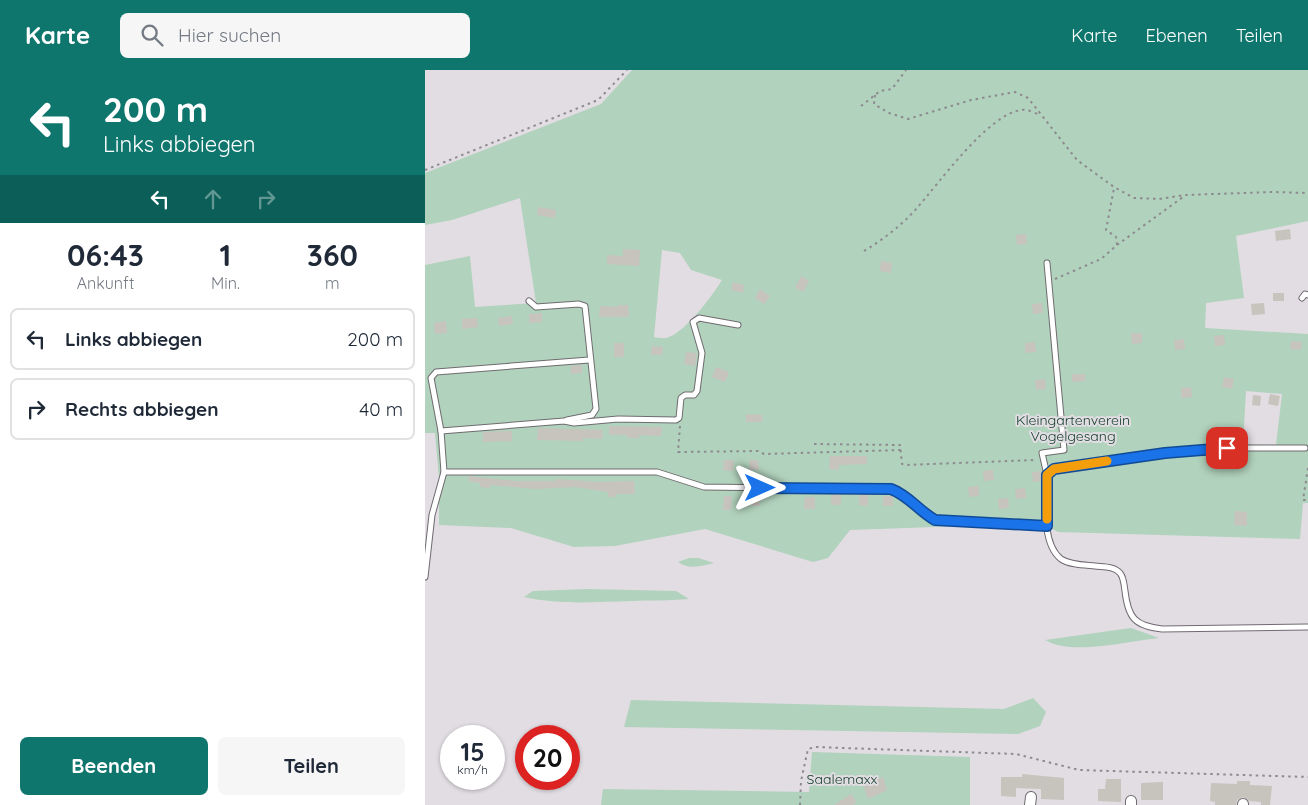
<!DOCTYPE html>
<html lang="de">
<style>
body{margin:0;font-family:Quicksand,sans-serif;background:#f6f6f7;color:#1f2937;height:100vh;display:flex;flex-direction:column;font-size:19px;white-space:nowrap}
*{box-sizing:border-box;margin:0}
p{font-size:16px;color:#747a83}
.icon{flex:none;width:28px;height:28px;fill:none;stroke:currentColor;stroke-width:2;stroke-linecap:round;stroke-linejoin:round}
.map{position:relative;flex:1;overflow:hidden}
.details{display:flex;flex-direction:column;background:#fff;width:425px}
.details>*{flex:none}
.hud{background:#0f766e;color:#fff;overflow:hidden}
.speed{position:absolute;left:15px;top:655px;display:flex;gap:10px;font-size:25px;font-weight:700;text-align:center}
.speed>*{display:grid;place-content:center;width:65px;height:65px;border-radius:50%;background:#fff;box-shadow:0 1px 4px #0004;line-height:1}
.speed small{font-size:12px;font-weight:400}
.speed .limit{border:8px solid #d22;background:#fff;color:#111}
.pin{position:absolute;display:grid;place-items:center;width:42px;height:42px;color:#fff;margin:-21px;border-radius:10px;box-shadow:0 2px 8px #0006}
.me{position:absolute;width:55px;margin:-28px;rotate:90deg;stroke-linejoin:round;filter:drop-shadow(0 0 4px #0008)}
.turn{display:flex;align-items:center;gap:18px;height:105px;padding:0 20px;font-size:22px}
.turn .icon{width:65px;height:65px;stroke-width:2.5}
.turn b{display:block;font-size:35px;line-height:42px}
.lanes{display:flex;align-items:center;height:48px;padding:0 20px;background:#0003;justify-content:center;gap:25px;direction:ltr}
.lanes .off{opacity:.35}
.eta{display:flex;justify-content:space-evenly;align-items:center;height:85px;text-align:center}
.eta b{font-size:30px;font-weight:800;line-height:35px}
.action{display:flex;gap:10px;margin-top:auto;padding:10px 20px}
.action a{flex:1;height:58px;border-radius:8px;background:#0f766e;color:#fff;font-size:20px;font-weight:800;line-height:58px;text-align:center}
.action a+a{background:#f6f6f7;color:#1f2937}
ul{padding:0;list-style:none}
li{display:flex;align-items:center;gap:15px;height:62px;margin:0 10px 8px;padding:0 10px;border:2px solid #e0e1e3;border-radius:8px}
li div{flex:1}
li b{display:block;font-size:19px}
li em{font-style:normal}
header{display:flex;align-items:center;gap:30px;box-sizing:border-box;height:70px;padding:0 25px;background:#0f766e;color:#fff}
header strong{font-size:24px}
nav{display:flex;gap:28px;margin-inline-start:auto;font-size:18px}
.search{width:350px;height:45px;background:#f6f6f7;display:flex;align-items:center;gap:12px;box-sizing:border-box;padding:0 18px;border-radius:8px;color:#747a83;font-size:19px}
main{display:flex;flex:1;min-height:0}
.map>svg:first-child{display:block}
</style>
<header>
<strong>Karte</strong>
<div class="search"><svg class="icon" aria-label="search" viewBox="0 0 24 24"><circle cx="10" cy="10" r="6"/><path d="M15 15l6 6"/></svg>Hier suchen</div>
<nav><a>Karte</a><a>Ebenen</a><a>Teilen</a></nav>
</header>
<main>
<section class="details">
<div class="hud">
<div class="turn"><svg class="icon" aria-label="left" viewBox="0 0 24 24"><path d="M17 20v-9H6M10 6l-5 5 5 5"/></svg><div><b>200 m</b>Links abbiegen</div></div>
<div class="lanes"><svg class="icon" aria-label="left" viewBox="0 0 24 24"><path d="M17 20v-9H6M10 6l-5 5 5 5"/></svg><svg class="icon off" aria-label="ahead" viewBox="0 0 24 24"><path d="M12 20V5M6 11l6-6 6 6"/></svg><svg class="icon off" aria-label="right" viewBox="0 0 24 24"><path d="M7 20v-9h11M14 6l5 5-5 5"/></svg></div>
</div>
<div class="eta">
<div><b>06:43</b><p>Ankunft</p></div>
<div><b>1</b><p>Min.</p></div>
<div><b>360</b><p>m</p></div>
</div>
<ul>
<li><svg class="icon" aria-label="left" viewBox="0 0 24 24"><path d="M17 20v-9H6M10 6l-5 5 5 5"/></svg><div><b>Links abbiegen</b></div><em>200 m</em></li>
<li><svg class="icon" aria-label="right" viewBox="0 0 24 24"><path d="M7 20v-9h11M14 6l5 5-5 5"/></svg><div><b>Rechts abbiegen</b></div><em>40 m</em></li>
</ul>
<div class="action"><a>Beenden</a><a>Teilen</a></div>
</section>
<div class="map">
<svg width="883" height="735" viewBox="0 0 883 735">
<rect width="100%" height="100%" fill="#e1dde3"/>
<g fill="#b1d2bc" fill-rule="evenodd">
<path d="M207 0H883V151L811 166 819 228 781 233 780 258 883 264V433H878L875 469 633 462 617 453 425 460 403 488 388 492 280 459 190 476 149 477 86 458 14 455V408L10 363H0V195L45 186 50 237 111 233 95 128 27 150 0 155V103L176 34ZM237 180 255 183 266 200 297 210C288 225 261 261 244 267 240 269 234 268 229 267ZM821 321 857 324 851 375 818 374Z"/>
<path d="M264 488H273L289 493C277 496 264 500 253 492Z"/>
<path d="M163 519 251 521 264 529C244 531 226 530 206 531 169 532 136 535 99 527L108 521Z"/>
<path d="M706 558 734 568C703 571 648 586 620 570Z"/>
<path d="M608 628 621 642 615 656 593 664 199 657 206 630 579 639Z"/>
<path d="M387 682 545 687V735H176L178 719 384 722Z"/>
</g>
<g fill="#c7c3bd">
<path d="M113 137 131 140 130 148 112 145Z"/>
<path d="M865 159 866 169 851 171 850 161Z"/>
<path d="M601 164 602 174 592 175 591 165Z"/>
<path d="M198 179 215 180 214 196 182 194V185L198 186Z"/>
<path d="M456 191 467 193 466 203 455 201Z"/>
<path d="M376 206 384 211 378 222 370 218Z"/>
<path d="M308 212 319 215 318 223 306 220Z"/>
<path d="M335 219 345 226 339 234 330 228Z"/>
<rect x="848" y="223" width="11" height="8"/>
<path d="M617 233 618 243 608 244 607 234Z"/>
<path d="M839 233 840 244 827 245 826 234Z"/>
<path d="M193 235H203L204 247H174L175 236 193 237Z"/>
<path d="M117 243V252L104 253V244Z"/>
<path d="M87 246 88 254 74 256 73 248Z"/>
<path d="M52 248 53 257 37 259V249Z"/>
<path d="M21 251 22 263 10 264 9 253Z"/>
<path d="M706 263H717V273L707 274Z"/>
<path d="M799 265 800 275 790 276 789 266Z"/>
<path d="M759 269 760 279 750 280 749 270Z"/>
<path d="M866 271 877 272 876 280 865 279Z"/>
<path d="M610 272 611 282 600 283V273Z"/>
<rect x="189" y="273" width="10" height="14"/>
<path d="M227 276 238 277 237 285H226Z"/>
<path d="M261 282 272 283 270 296 259 294Z"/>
<path d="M157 295V303L146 304V296Z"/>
<path d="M291 297 304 302 300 312 287 307Z"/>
<path d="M647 304H660V311L647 312Z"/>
<path d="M799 307 809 309 807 319 797 317Z"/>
<path d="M620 309 621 319 611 320 610 310Z"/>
<path d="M766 317 767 327 756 328V318Z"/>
<path d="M845 324 855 326 853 336 843 334Z"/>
<path d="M828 325 836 326 835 336 827 335Z"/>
<path d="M321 344 338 345 337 352H321Z"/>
<path d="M184 356 237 357 236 366 214 365V368H202V365H184Z"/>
<path d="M113 358 178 360 177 369 158 368V371L112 370Z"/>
<path d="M87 361V371L58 372V362Z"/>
<path d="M405 386H442V394L414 395V400L404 399Z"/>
<path d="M299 390H309L308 401 298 400Z"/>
<path d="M324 390H333L334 400H325Z"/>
<path d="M568 400 569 410 559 411 558 401Z"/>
<path d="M617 401V411L608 412 607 402Z"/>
<path d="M44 406 90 411H131V409L174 412 209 411 210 424H191V427H183V422L150 417 110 419 65 415V418L55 417V413L43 411Z"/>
<path d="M554 416V426L544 427 543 417Z"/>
<path d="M600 418 601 428 591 429 590 419Z"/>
<rect x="406" y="425" width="10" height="10"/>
<path d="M434 425H443V436L434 435Z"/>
<path d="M299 426H307L306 440H298Z"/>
<path d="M326 426H334L335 436H327Z"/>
<rect x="458" y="426" width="10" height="10"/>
<path d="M380 427H390V439H379Z"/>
<path d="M583 428 584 438 574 439 573 429Z"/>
<path d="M810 441 822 442V456L809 455Z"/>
<path d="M597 704 639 708V730L616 729V719L591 718V727L576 726V707H597Z"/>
<path d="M458 707 462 720 443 729 438 714Z"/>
<path d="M681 709H696V732L673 731V719H680Z"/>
<path d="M812 711H825V715L847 716 845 735H836V732L824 731 818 727 812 730 811 735H790V732L785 731 786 713 812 714Z"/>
<path d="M738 712V730H716V713Z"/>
<path d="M426 724 432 732 428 735H409Z"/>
</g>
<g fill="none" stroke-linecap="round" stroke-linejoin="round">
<defs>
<g id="lane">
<path d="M622 193 639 380 617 383 622 405"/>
<path d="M877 228 880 224 883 225"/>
<path d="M104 231 111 237 154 234 160 236 171 339 167 345 142 350"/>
<path d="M16 361 139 351 149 353 193 349 251 350 254 348 256 328 260 325H269L272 321 277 283 268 252 274 248 313 255"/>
<path d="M880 378H802L740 383 629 399 622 405C622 429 615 472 636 489 645 495 659 495 670 496 678 497 689 496 695 503 699 508 699 515 700 521 703 548 710 556 737 559L883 557"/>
<path d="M19 402H232L279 417 466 419C483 425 494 441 510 450L622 456"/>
<path d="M0 507 7 445 19 402 16 361 6 308 11 302 164 290"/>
</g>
<g id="street">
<path d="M605 735 606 727"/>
<path d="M706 735V731"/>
<path d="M818 735V734"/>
</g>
</defs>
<use href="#lane" stroke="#6f6b70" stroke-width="7"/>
<use href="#street" stroke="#6f6b70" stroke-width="12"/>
<g stroke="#8d8b8f" stroke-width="2" stroke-dasharray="2.5 4" stroke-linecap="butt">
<path d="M450 25 449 34 464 43 483 49 546 30 590 22 603 28 652 90 689 117 709 128 734 129 760 125 848 122 883 123"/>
<path d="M436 36 455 21 467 19 481 0"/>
<path d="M0 100 173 30 202 0"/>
<path d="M692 175 758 127"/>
<path d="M439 181C459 169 477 155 492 138 514 113 564 43 597 40 602 39 610 43 615 45"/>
<path d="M630 209 676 189 692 175 691 167 681 160 689 118"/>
<path d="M255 356 253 382 333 381 339 384 476 380"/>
<path d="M389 374 475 375 477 394 481 395 611 390"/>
<path d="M883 398 878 430H883"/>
<path d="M375 735 376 711 383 679 390 677 591 684 654 700 883 707"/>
</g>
<use href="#lane" stroke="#fff" stroke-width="5"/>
<use href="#street" stroke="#fff" stroke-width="10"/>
</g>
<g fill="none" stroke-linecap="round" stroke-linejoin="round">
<defs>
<path id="route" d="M335 418 466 419C483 425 494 441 510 450L622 456V405L629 399 740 383 802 378"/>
</defs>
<use href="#route" stroke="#114b97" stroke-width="12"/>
<use href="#route" stroke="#1a73e8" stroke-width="9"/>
<path stroke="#f59e0b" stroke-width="9" d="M622 449V405L629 399 682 391"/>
</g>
<g text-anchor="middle" stroke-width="4" stroke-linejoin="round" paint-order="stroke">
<g font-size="14" fill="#0e3b23" stroke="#e1dde3">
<text x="648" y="355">Kleingartenverein<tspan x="648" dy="16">Vogelgesang</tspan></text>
<text x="417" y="714">Saalemaxx</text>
</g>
</g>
</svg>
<div class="speed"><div>15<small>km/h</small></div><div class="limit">20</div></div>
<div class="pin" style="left:802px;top:378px;background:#d93025"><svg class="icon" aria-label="arrive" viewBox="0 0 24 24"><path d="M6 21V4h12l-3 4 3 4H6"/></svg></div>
<svg class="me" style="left:335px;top:418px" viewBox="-20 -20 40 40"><path d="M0-17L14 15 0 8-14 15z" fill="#1a73e8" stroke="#fff" stroke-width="4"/></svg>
</div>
</main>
